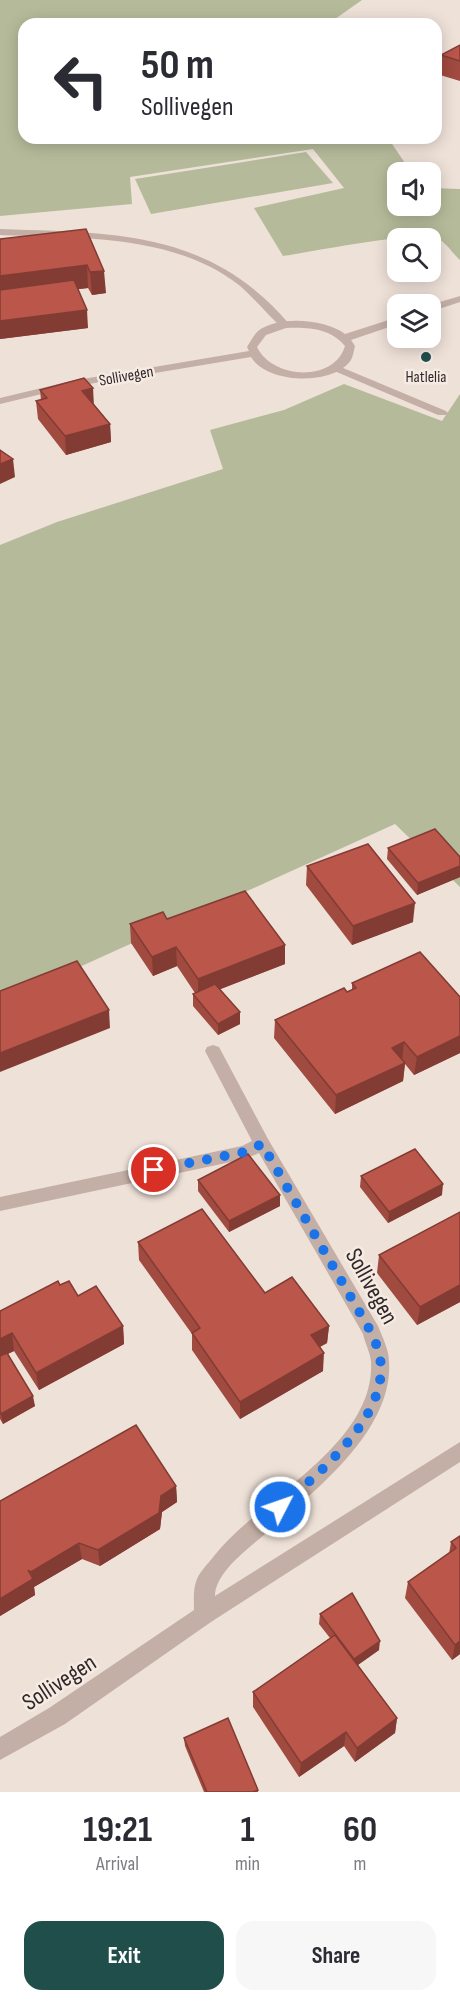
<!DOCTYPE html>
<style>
body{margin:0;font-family:"Sofia Sans Condensed",sans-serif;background:#f7f7f7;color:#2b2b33;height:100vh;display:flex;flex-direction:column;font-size:22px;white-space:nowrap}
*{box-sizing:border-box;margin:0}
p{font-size:20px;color:#7c7c81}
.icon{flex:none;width:33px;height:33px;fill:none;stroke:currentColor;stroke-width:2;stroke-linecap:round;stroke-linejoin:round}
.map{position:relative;height:1792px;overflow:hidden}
.details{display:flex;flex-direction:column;background:#fff;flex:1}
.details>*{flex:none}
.top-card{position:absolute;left:18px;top:18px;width:424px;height:126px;border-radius:18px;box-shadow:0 3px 15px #0003;background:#fff;color:#2b2b33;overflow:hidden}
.tools{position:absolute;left:387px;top:162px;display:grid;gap:12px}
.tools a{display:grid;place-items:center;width:54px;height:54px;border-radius:12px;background:#fff;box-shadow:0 3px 15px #0003;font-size:30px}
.pin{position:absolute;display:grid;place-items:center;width:51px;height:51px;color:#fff;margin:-26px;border:3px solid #fff;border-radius:50%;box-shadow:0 2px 6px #0007}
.me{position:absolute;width:66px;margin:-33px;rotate:49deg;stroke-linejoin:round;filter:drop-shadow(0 0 4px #0008)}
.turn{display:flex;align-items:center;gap:21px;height:126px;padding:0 24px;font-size:27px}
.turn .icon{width:78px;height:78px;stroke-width:2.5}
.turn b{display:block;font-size:42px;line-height:51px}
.eta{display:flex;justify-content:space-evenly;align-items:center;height:102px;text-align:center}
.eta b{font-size:36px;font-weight:700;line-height:42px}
.action{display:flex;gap:12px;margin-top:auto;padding:12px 24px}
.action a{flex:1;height:69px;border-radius:18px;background:#204e4b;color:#fff;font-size:24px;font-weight:700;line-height:69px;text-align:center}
.action a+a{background:#f7f7f7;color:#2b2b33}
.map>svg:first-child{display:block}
</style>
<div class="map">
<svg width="460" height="1792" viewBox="0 0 460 1792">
<rect width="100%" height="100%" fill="#eee1d8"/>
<g fill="#b5bb9a">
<path d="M0 0H362L328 24H24V138H388L411 172H398V206H430L431 188 460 189V260C454 255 447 244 440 240 418 229 314 252 283 256L254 208 344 188 313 149 130 177 132 204 0 216Z"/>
<path d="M306 152 333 183 151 214 135 179Z"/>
<path d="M344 384 442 421 460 394V887L395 824 0 1003V545L57 522 223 469 210 430 284 410Z"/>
</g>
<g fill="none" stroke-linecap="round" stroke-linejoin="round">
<g fill="#c4afa6" fill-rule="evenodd">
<path d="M0 229C114 233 210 230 290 325L281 327C267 314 254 298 239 285 173 234 79 238 0 235Z"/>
<path d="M336 365 446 411 448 413 446 415H438L332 370V366Z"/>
</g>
<g fill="#c4afa6" fill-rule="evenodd">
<path d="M460 296V302L430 312V305Z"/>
<path d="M398 317V324L351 340 355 346C354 350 353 356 351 360 334 386 267 384 251 357L71 387 0 404V398L71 381 249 351 247 347C250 342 254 335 258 331 278 315 326 319 345 334ZM286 328C308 327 330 328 345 346 334 383 272 379 257 347L266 335Z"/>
<path d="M213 1045 219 1047 268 1139 378 1326C382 1336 389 1350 389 1361 394 1434 307 1497 258 1540 242 1553 215 1575 215 1596L460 1442V1462L211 1622 65 1724 0 1760V1737L49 1708 194 1610C194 1601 193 1590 196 1582 198 1573 208 1564 214 1556 259 1498 376 1445 371 1361 370 1352 365 1343 363 1334L259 1153 245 1159 0 1211V1197L242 1146 252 1141 205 1051 207 1047Z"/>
</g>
</g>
<g fill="#a04a40">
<path d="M460 45V81L440 75 441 55Z"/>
<path d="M86 229 106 293 92 295 88 288 78 289 88 328 0 339Z"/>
<path d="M40 390 94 404 110 424 111 442 66 455 38 419 36 401 41 400Z"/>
<path d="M388 848 460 857V877L417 895 387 859Z"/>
<path d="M307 866 413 922 352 945 306 885Z"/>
<path d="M167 919 285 945V964L220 989 240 1012V1024L218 1035 193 1006V994L195 993 177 966 153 976 131 943 130 924Z"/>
<path d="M352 983 460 997V1053L414 1075 405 1064 403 1081 335 1114 274 1038 275 1020 347 992 352 990Z"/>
<path d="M361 1176 442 1195 388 1223 360 1187Z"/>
<path d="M198 1180 280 1206 229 1232 198 1191Z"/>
<path d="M460 1212V1302L417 1325 377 1273 379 1255Z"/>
<path d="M138 1242 265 1293 329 1326 327 1343 320 1347 323 1371 240 1419 192 1350V1334L139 1260Z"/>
<path d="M60 1285 78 1296 123 1326 124 1344 39 1390 14 1351 8 1354 35 1406 3 1424 0 1419V1311Z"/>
<path d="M176 1486 177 1502 162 1512 160 1529 100 1566 82 1559 34 1587 35 1595 0 1616V1501Z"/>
<path d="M460 1536V1654L452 1660 405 1598 408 1582 449 1554 451 1542Z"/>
<path d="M320 1614 379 1650 358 1665 397 1718 395 1733 355 1762 344 1746 299 1777 253 1707V1692L330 1638 319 1624Z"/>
<path d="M184 1738 258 1790V1792H204L185 1746Z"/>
</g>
<g fill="#823c34">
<path d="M87 265 88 288 0 299V276Z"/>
<path d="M104 271 106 293 92 295 90 272Z"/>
<path d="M87 310 88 328 0 339V321Z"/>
<path d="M93 388 94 406 82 391Z"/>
<path d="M110 424 111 442 66 455 65 436Z"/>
<path d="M13 459 15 477 0 484V464Z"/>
<path d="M460 866V877L417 895 418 883Z"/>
<path d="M415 903 413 922 352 945 353 926Z"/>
<path d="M285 945V964L198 998V979Z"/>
<path d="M176 947 177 966 153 976 152 957Z"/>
<path d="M109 1010 110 1028 0 1072V1053Z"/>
<path d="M240 1012V1024L218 1035V1024Z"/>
<path d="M460 1036V1053L414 1075 417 1057Z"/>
<path d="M404 1042 402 1061 392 1048Z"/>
<path d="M405 1063 403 1081 335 1114 336 1095Z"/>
<path d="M443 1184 442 1195 388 1223 389 1212Z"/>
<path d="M280 1195V1206L229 1232V1221Z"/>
<path d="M460 1285V1302L417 1325 420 1307Z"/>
<path d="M123 1326 124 1344 39 1390 36 1373Z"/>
<path d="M329 1326 327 1343 310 1352 311 1335Z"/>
<path d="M12 1333 14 1351 0 1357V1339Z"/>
<path d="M324 1353 323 1371 240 1419V1402Z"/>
<path d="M33 1396 35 1406 3 1424 1 1414Z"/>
<path d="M176 1486 177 1502 162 1512 160 1529 100 1566 98 1550 161 1496Z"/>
<path d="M79 1543 82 1559 34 1587 35 1595 0 1616V1599L32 1579 31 1572Z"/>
<path d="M380 1641 379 1650 352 1669 353 1660Z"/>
<path d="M460 1641V1654L452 1660 455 1645Z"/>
<path d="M397 1718 395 1733 355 1762 357 1748Z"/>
<path d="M346 1732 344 1746 299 1777 301 1763Z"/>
</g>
<g fill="#ba564a" stroke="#823c34" stroke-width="1.5">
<path d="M460 45V61L441 55Z"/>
<path d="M86 229 104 271 90 272 87 265 0 276V239Z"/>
<path d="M74 280 87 310 0 321V290Z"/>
<path d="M84 378 93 388 82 391 110 424 65 436 36 401 47 398 40 390Z"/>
<path d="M0 450 13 459 0 464Z"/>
<path d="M435 829 460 857V866L418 883 388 848Z"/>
<path d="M368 844 415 903 353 926 307 866Z"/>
<path d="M245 891 285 945 198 979 176 947 152 957 130 924 163 912 167 919Z"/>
<path d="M420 952 460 997V1036L417 1057 404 1042 392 1048 405 1063 336 1095 275 1020 344 988 347 992 356 988 352 983Z"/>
<path d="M77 961 109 1010 0 1053V991Z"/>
<path d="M215 984 240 1012 218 1024 193 994Z"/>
<path d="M415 1149 443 1184 389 1212 361 1176Z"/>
<path d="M248 1154 280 1195 229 1221 198 1180Z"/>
<path d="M202 1209 265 1293 292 1277 329 1326 311 1335 324 1353 240 1402 192 1333 200 1328 138 1242Z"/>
<path d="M460 1212V1285L420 1307 379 1255Z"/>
<path d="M58 1281 60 1285 69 1281 78 1296 96 1286 123 1326 36 1373 12 1333 0 1339V1311Z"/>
<path d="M7 1353 33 1396 1 1414 0 1411V1356Z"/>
<path d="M136 1425 176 1486 161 1496 159 1513 98 1550 79 1543 31 1572 28 1570 33 1579 0 1599V1501Z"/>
<path d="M460 1536V1641L455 1645 408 1582 456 1548 451 1542Z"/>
<path d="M352 1593 380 1641 354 1659 320 1614Z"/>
<path d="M335 1635 397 1718 357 1748 346 1732 301 1763 253 1692Z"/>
<path d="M228 1718 258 1790 253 1792H207L184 1738Z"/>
</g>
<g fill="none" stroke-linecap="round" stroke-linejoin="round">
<path stroke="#1a73e8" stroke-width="10" stroke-dasharray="0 18" d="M154 1170 245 1152 262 1144 371 1332C374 1340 379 1349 380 1358 390 1416 318 1474 280 1507"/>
</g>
<circle fill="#204e4b" stroke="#f6ebe4" stroke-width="2" cx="426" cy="357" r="6"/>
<g text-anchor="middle" stroke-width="5" stroke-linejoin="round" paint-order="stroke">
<g font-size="16" fill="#312826" stroke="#f6ebe4">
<text transform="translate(126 375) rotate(-10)" y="6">Sollivegen</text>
</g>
<g font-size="16" fill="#312826" stroke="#f6ebe4">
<text x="426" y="382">Hatlelia</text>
</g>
<g font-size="24" fill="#312826" stroke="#f6ebe4">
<text transform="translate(372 1286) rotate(61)" y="8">Sollivegen</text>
<text transform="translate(59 1682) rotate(-33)" y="8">Sollivegen</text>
</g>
</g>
</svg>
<div class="tools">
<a><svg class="icon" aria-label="sound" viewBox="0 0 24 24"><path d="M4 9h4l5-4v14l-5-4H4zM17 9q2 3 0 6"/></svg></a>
<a><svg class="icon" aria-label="search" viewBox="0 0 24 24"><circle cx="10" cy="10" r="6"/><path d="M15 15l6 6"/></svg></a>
<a><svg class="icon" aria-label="layers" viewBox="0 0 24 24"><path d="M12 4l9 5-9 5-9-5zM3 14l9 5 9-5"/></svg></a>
</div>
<div class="pin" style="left:154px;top:1170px;background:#d93025"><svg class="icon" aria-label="arrive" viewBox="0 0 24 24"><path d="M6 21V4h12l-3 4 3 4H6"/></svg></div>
<svg class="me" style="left:280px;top:1507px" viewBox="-20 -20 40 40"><circle r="17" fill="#1a73e8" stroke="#fff" stroke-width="3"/><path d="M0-11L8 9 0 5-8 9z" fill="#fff"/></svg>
<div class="top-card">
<div class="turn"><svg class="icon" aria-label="left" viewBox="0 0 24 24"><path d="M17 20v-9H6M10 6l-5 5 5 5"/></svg><div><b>50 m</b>Sollivegen</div></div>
</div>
</div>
<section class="details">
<div class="eta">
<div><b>19:21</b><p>Arrival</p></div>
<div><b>1</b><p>min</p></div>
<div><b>60</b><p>m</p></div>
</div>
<div class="action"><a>Exit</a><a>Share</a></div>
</section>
